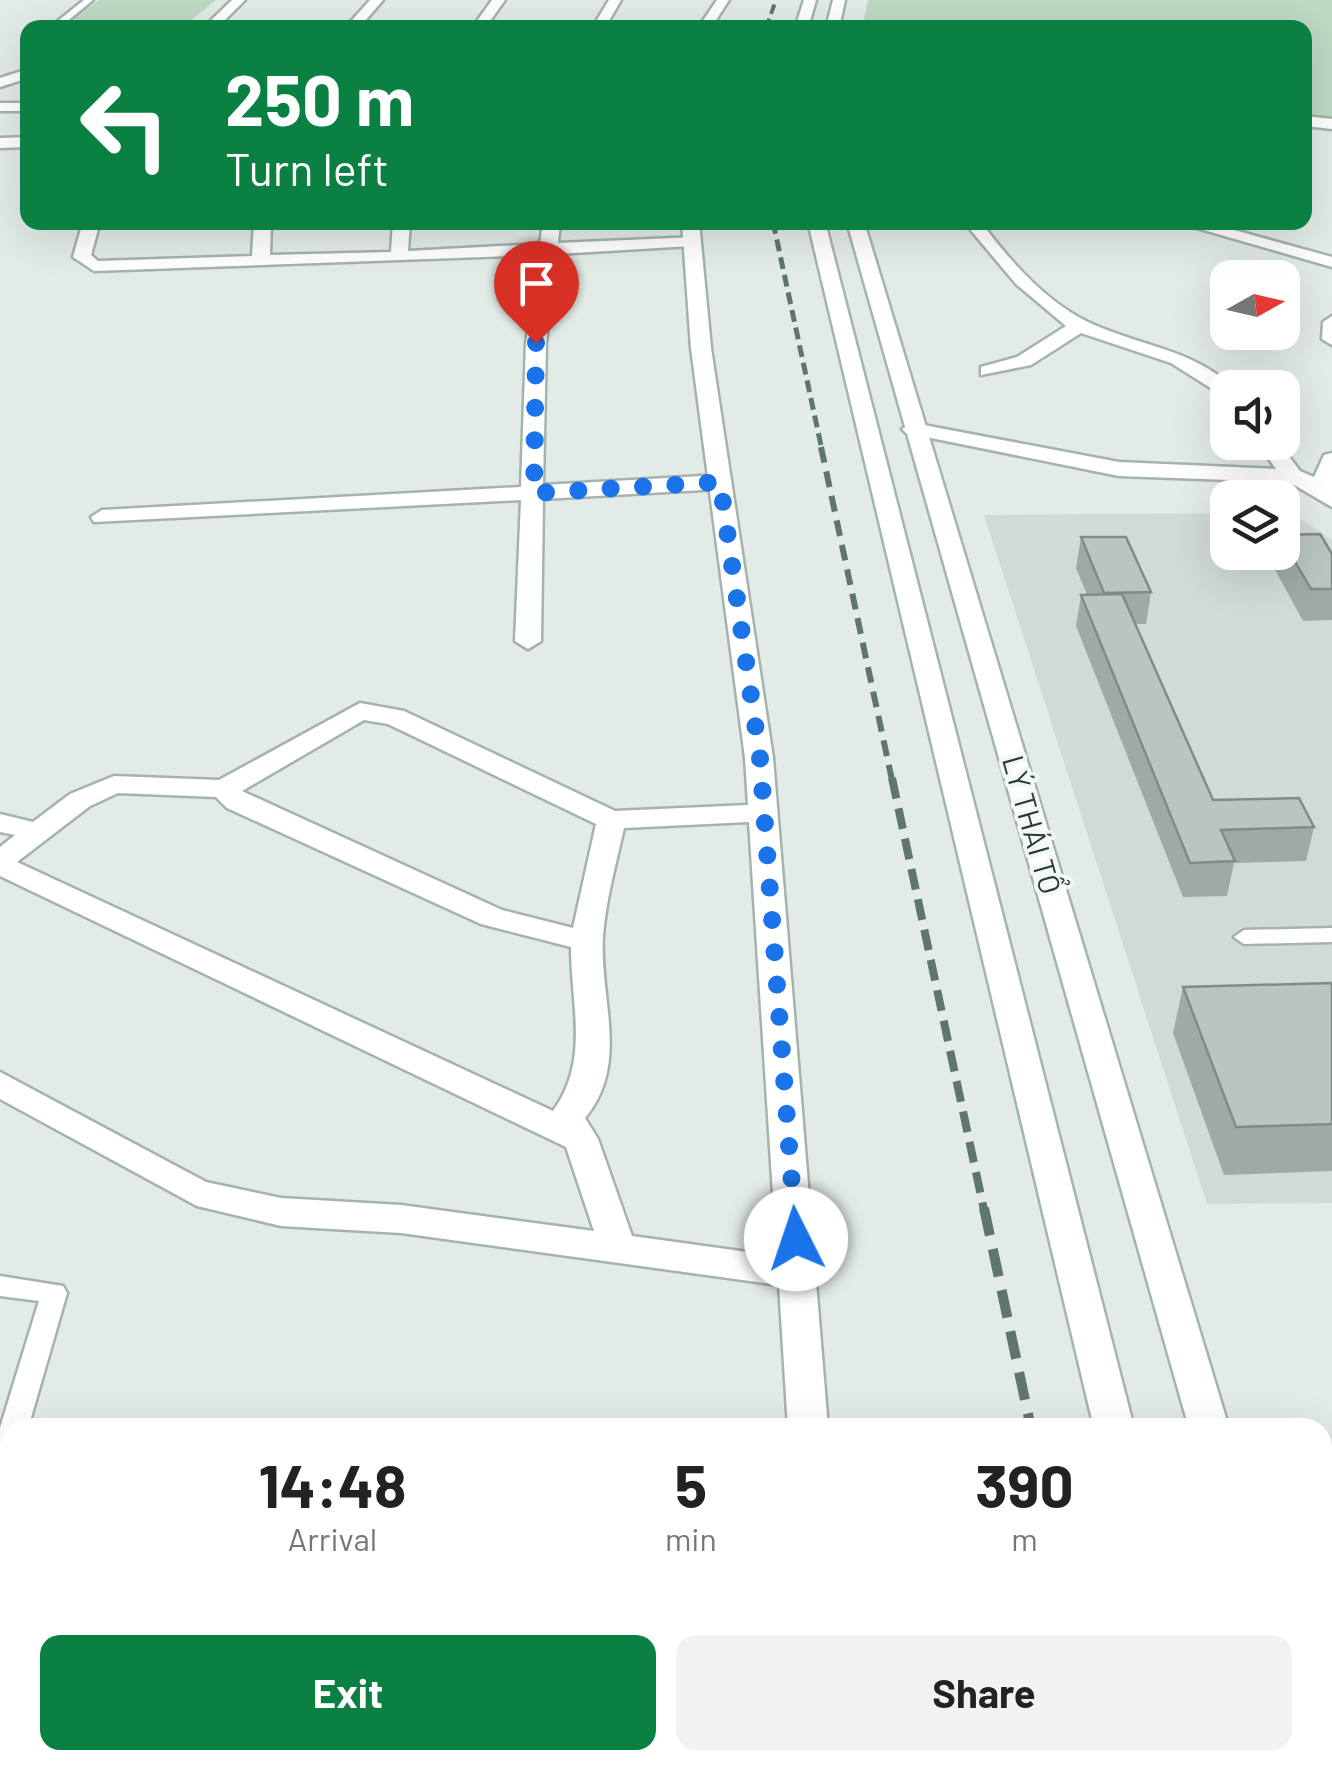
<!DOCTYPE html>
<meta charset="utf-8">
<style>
body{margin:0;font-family:Barlow,sans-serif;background:#f2f2f2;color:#222;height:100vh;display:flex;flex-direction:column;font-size:38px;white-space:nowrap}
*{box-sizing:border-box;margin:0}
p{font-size:32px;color:#767676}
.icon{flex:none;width:55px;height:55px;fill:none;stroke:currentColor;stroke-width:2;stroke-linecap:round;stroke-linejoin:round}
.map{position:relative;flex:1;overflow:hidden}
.drawer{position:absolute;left:0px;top:1418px;width:1332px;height:352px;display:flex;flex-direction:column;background:#fff;border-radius:30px 30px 0 0;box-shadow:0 10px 40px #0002}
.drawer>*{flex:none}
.hud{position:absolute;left:20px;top:20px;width:1292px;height:210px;border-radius:20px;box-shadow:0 10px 40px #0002;background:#0b8043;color:#fff;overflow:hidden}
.needle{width:65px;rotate:82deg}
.tools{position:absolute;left:1210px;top:260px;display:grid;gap:20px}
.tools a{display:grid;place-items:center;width:90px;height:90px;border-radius:20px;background:#fff;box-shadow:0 10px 40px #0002;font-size:50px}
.pin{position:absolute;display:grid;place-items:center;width:85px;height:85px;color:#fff;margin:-102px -42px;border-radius:50% 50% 50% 0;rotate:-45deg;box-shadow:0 0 10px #0007}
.pin .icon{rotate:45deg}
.me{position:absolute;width:110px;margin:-55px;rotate:356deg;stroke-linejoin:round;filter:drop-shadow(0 0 8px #0008)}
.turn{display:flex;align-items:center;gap:35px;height:210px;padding:0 40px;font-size:45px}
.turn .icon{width:130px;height:130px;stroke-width:2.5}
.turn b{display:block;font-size:70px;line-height:85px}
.eta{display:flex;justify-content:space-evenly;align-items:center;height:170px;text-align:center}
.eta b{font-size:60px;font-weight:700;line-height:70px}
.primary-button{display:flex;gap:20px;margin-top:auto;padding:20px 40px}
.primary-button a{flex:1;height:115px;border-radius:20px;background:#0b8043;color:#fff;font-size:40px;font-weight:700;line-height:115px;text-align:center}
.primary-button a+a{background:#f2f2f2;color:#222}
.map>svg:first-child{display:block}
</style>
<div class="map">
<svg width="1332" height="1769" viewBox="0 0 1332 1769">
<rect width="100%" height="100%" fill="#e3ebe7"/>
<path fill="#d1dbd6" d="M1283 512H1290L1332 540V1203L1207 1204 984 515 1227 513 1228 552H1282Z"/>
<g fill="#bedac3">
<path d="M99 0H216L183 27H61Z"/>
<path d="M868 0H1332V126L1305 123V28H862Z"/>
</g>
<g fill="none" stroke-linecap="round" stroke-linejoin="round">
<defs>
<g id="service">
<path d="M84 0H93L59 28H49Z"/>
<path d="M1332 928V942L1244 944 1234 937 1244 930Z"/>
<path d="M0 1276 63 1286 67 1293 28 1428H10V1482L0 1486V1428L39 1301 0 1296Z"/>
</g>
<g id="minor">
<path d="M232 0H245L217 28H203Z"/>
<path d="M370 0H383L359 28H345Z"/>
<path d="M492 0H505L485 28H472Z"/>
<path d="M609 0H621L605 28H592Z"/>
<path d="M83 222H100L91 255 98 261 252 256 254 222H271L270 255 391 252 393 222H410L408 251 540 244 543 222H560L558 243 697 237V245L691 246 557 254 546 343 543 485 720 475 731 482 720 489 543 499 541 641 528 649 515 641 521 500 94 522 91 517 102 510 521 487 526 343 539 255 94 271 73 257Z"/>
<path d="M964 222H981C1008 259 1046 302 1088 322 1138 346 1191 348 1234 388H1228V399L1171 363 1081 333 1031 365 981 375V367L1017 357 1066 326 1016 284Z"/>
<path d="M1176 222H1205L1332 257V267Z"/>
<path d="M1332 316V345L1322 339 1323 322Z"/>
<path d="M913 423 1119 462 1276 469 1257 442H1278L1300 471 1314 477 1324 455 1332 453V507L1289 482 1119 476 906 433 902 429Z"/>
<path d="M360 703 404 711 615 811 748 805 745 758 759 750 773 758 828 1428H788L779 1285 401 1233 281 1226 197 1206 0 1099V1072L206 1182 281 1198 401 1205 594 1231 566 1147 0 876V847L15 835 0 832V814L33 822 70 794 114 776 219 780ZM364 720 388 724 596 824 573 928 502 910 242 791ZM118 793 216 797 227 808 481 924 571 947C571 1006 590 1060 553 1111L17 862 90 806ZM749 822 777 1256 632 1236 598 1139 585 1118C630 1064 599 998 603 936 606 899 616 864 624 828Z"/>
<rect x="805" y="1760" width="48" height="9"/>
</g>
<g id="tertiary">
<path d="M717 0H729L711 28H698Z"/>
<path d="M28 69V78L0 87V78Z"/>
<rect x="0" y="103" width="28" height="8"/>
<path d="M1305 116 1332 119V129L1305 126Z"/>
<path d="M28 137V147L0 148V138Z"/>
<path d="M682 222H699L711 348 773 758 759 766 745 758 691 348Z"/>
</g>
<g id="secondary">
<path d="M804 0H816L808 28H795Z"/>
<path d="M833 0H845L839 28H826Z"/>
<path d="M808 222H825L1134 1428H1094Z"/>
<path d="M847 222H864L1229 1428H1189Z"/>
<path d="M1322 1743 1332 1769H1286L1284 1760H1322Z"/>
<path d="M1172 1760H1220L1222 1769H1174Z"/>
</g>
</defs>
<use href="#service" stroke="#a6b3ad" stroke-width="5"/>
<use href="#minor" stroke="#a6b3ad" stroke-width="5"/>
<use href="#tertiary" stroke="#a6b3ad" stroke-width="5"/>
<use href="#secondary" stroke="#a3b6ad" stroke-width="5"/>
<use href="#service" fill="#fff" fill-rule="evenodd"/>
<use href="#minor" fill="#fff" fill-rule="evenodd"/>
<use href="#tertiary" fill="#fff" fill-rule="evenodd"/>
<use href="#secondary" fill="#fff" fill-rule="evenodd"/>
<path stroke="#5f766d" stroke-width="4" stroke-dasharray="10 5" stroke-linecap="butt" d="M766 28 776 0"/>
<path stroke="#5f766d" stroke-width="5" stroke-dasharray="12 6" stroke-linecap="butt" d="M773 222 822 450"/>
<path stroke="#5f766d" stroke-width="6" stroke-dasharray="16 9" stroke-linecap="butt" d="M821 447 892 780"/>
<path stroke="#5f766d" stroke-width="8" stroke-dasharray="21 10" stroke-linecap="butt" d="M892 778 984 1210"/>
<g stroke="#5f766d" stroke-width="10" stroke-dasharray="28 14" stroke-linecap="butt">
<path d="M984 1208 1031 1428"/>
<path d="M1103 1760 1105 1769"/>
</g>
</g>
<g fill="#9faaa4">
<path d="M1282 535 1332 554V620L1303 621 1273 566 1275 552H1282Z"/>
<path d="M1081 537 1151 592 1146 624H1135L1213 800 1314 827 1306 861 1234 863 1227 896 1183 897 1076 626 1081 595H1087L1076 568Z"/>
<path d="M1332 983V1171L1224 1175 1173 1033 1183 987Z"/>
</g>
<g fill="#b9c6bf" stroke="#828b86" stroke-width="2.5">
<path d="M1320 534 1332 554V589H1311L1282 540V535Z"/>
<path d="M1081 537H1126L1151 592 1104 593Z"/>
<path d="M1122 594 1213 800 1299 798 1314 827 1221 830 1235 861 1190 863 1081 595Z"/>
<path d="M1332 983V1124L1236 1127 1183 987Z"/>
</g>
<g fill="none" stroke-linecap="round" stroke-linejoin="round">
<path stroke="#1a73e8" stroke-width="18" stroke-dasharray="0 32.4" d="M536 343 534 493 720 482 760 758 796 1239"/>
</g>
<g text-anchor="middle" stroke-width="8" stroke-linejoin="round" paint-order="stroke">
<g font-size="30" fill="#253b32" stroke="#f3f8f5">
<text transform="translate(1031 825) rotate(74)" y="10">LÝ THÁI TỔ</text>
</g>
</g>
</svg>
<div class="tools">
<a><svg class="needle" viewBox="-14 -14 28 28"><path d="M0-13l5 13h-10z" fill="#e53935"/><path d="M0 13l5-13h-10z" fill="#767676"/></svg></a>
<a><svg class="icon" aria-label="sound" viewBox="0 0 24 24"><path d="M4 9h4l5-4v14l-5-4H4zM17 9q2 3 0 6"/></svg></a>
<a><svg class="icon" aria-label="layers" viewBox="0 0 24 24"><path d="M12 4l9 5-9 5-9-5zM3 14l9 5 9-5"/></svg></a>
</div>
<div class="pin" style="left:536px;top:343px;background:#d93025"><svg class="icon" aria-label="arrive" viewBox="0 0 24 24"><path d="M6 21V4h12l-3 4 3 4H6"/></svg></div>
<svg class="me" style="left:796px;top:1239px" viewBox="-20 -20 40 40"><circle r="19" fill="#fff"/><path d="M0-13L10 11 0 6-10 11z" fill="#1a73e8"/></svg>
<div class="hud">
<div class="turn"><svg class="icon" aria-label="left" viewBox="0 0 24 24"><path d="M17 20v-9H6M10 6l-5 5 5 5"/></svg><div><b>250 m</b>Turn left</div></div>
</div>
<section class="drawer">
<div class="eta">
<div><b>14:48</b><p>Arrival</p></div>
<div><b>5</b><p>min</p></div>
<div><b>390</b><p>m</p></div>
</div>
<div class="primary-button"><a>Exit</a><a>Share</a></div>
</section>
</div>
